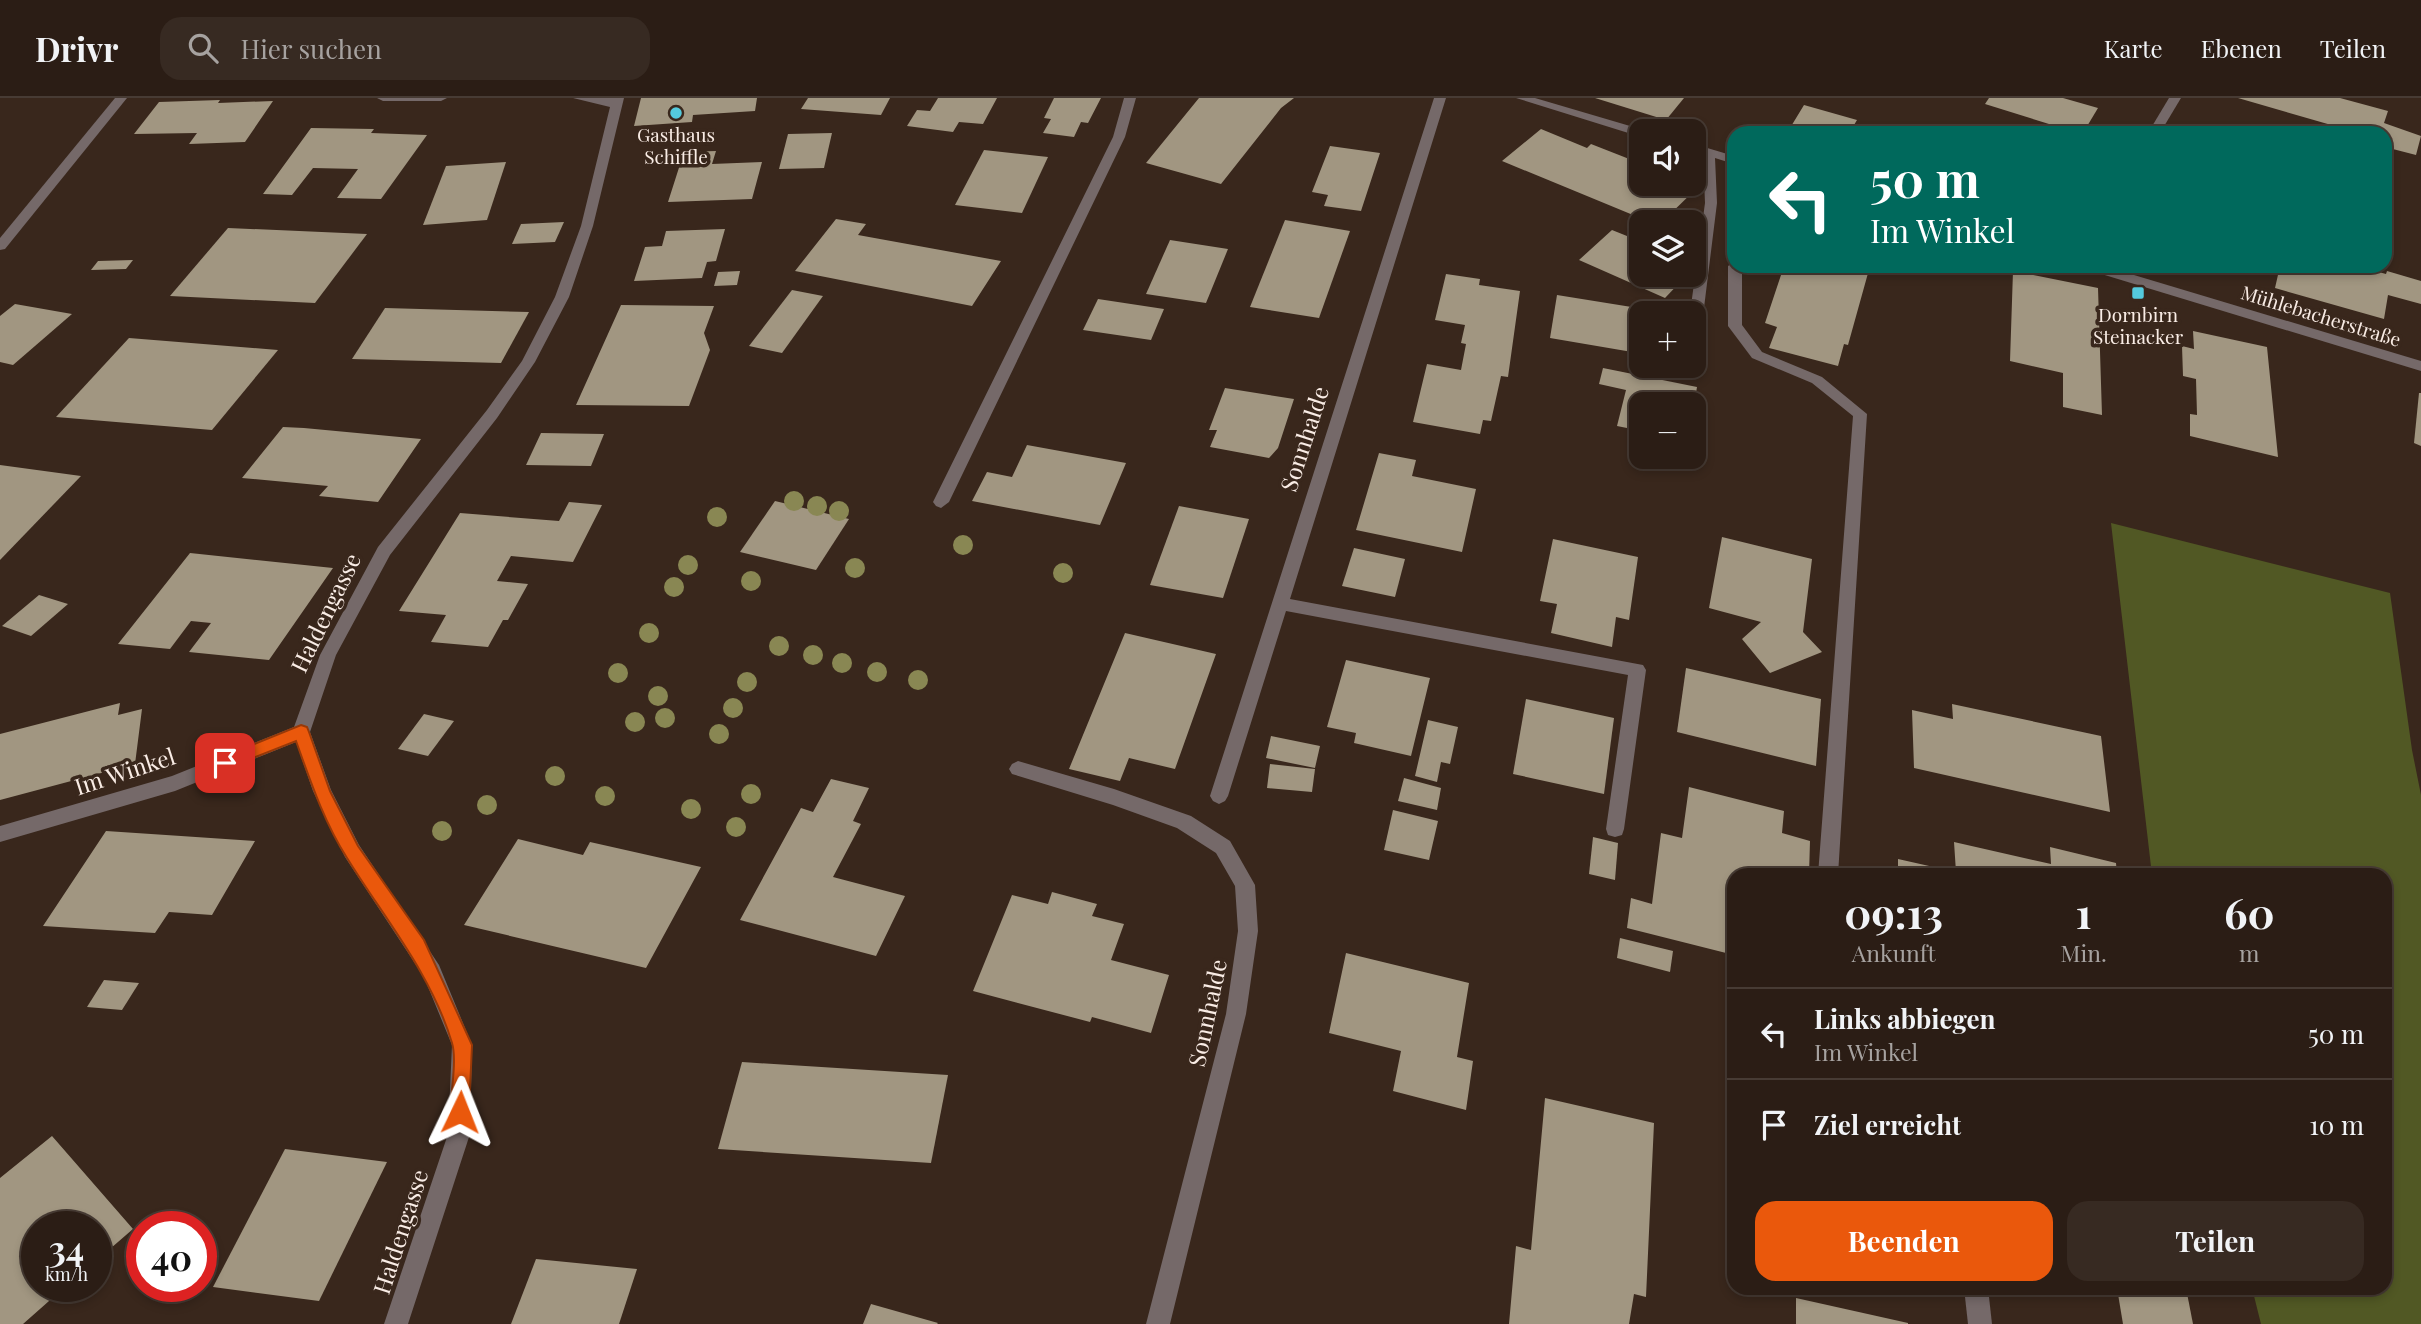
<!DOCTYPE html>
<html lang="de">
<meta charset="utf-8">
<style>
body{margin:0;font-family:"Playfair Display",serif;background:#372a22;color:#f1f3f6;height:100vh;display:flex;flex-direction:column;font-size:26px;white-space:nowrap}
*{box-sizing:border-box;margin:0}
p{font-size:23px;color:#a6a2a0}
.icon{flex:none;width:38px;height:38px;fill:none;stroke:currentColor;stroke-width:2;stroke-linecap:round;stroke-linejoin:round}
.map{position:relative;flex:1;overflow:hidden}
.panel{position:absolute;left:1727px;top:770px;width:665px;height:427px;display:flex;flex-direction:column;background:#2b1d15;border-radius:21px;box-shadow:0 4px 10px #0003,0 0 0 2px #473b34}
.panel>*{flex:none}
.banner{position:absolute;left:1727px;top:28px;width:665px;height:147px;border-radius:21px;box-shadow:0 4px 10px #0003,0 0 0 2px #473b34;background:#00695c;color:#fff;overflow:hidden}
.buttons{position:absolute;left:1629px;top:21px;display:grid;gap:14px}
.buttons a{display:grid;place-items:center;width:77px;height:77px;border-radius:14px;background:#2b1d15;box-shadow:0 4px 10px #0003,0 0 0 2px #473b34;font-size:35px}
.speed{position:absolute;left:21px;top:1113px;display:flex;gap:14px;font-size:35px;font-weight:700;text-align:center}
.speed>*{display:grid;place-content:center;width:91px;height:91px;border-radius:50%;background:#2b1d15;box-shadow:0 4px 10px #0003,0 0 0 2px #473b34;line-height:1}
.speed small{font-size:18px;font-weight:400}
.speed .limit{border:10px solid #d22;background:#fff;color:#111}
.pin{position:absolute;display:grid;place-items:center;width:60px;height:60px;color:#fff;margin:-30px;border-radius:14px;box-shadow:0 4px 10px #0006}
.me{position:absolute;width:77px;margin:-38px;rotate:2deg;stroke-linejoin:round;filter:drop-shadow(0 0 5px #0008)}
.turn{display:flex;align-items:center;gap:24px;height:147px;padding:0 28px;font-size:32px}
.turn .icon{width:91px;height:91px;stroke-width:2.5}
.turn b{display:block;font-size:49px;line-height:60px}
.eta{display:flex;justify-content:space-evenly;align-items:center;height:119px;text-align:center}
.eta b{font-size:42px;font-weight:700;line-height:49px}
.primary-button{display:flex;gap:14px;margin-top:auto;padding:14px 28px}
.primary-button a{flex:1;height:80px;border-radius:21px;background:#ea580c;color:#fff;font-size:28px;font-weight:700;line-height:80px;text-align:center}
.primary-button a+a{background:#372a22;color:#f1f3f6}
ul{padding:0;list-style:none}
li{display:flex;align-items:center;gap:21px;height:91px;padding:0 28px;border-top:2px solid #473b34}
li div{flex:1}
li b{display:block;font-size:26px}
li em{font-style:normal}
header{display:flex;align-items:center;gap:42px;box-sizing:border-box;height:98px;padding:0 35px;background:#2b1d15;border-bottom:2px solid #473b34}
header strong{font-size:33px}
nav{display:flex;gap:38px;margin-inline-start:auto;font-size:24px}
.search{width:490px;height:63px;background:#372a22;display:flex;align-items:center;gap:18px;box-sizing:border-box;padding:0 24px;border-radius:21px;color:#a6a2a0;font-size:26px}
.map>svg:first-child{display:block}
</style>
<header>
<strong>Drivr</strong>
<div class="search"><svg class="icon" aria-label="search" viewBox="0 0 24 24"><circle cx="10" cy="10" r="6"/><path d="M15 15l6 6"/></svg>Hier suchen</div>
<nav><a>Karte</a><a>Ebenen</a><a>Teilen</a></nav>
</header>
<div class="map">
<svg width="2421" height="1226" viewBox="0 0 2421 1226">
<rect width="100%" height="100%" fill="#39271c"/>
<path fill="#515824" d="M2111 425 2390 495 2412 652 2421 697V1226H2261L2252 1190H2385V777H2152Z"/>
<g fill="#a19681">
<path d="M641 0H757L755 13 693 17 692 24 634 28Z"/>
<path d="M808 0H890L881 17 801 11Z"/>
<path d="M938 0H997L983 26 959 24 953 34 907 28 917 12 930 13Z"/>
<path d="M1054 0H1101L1088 25 1081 24 1074 39 1043 35 1051 21 1044 20Z"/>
<path d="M1199 0H1294L1281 10 1221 86 1146 65Z"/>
<path d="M1595 0H1684L1666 22Z"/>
<path d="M1989 0H2063L2098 10 2083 35H2078L1985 6Z"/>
<path d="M2238 0H2340L2388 13 2384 25 2421 38 2416 57 2385 49V35H2359Z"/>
<path d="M220 2 218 5 273 3 245 44 189 46 197 35 134 36 159 4Z"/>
<path d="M1804 7 1857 22 1854 27 1880 35H1787Z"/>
<path d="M311 30 374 31 371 35 427 37 381 101 337 100 358 71 313 70 292 97 263 96Z"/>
<path d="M1541 31 1587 50 1591 46 1642 66V86H1691L1698 89 1662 124H1650L1502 63Z"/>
<path d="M832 35 824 70 779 71 788 36Z"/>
<path d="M1330 48 1380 55 1361 113 1324 108 1328 97 1312 94Z"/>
<path d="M984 52 1048 59 1022 115 955 107Z"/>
<path d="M716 53 712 66 762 64 752 101 668 104 684 54Z"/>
<path d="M506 64 487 122 423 127 446 68Z"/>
<path d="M836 121 866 126 858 137 1001 163 972 208 795 173Z"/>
<path d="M1285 122 1350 133 1319 220 1250 209Z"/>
<path d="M564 124 555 144 512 146 521 126Z"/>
<path d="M228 130 367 136 315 205 170 198Z"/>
<path d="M725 131 716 163 707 164 702 180 634 183 645 149 662 148 666 133Z"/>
<path d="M1612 132 1642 144V177H1687L1665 200 1579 162Z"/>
<path d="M1170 142 1228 151 1206 205 1146 196Z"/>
<path d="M133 162 126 171 91 172 98 163Z"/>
<path d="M1784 168H1870L1848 247 1844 246 1838 268 1769 250 1777 229 1765 225Z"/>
<path d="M2280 168H2357L2386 176 2387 173 2421 183V206L2388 197 2384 221 2275 190Z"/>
<path d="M740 173 737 187 714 188 718 174Z"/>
<path d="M2013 173 2098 190 2102 317 2063 309V275L2010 263Z"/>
<path d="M1446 176 1480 181 1479 187 1520 193 1508 279 1501 278 1491 323 1483 322 1480 336 1413 324 1427 266 1461 272 1466 246 1461 245 1465 227 1435 222Z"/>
<path d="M792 192 823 198 782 255 749 248Z"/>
<path d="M1557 197 1644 211 1638 255 1550 240Z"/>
<path d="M1098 201 1164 211 1151 242 1083 232Z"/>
<path d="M15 206 72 216 13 267 0 264V218Z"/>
<path d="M621 207 714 208 704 235 710 252 689 308 576 307Z"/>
<path d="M385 210 529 214 501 265 352 261Z"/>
<path d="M2193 233 2267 249 2278 359 2190 338V316L2197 317 2196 281 2183 278 2182 248 2194 251Z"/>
<path d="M129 240 278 252 212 332 56 319Z"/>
<path d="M1603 270 1697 289 1694 306H1642V333L1617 328 1626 292 1599 286Z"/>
<path d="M1225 290 1294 301 1278 350 1269 360 1210 349 1217 332H1209Z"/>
<path d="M2419 295H2421V348L2414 345Z"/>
<path d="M283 329 304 330 421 341 378 404 319 398 328 388 242 380Z"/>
<path d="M541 335 604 336 591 368 526 367Z"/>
<path d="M1027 347 1126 365 1100 427 972 403 987 374 1012 379Z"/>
<path d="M1379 355 1416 362 1412 378 1476 391 1462 454 1356 432Z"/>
<path d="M0 367 81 378 0 462Z"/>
<path d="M775 403 849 421 816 472 740 454Z"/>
<path d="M569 404 602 407 573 464 511 458 497 483 528 486 508 522H503L488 549 431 544 446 517 399 513 460 415 559 423Z"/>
<path d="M1179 408 1249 421 1223 500 1150 487Z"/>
<path d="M1722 439 1812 461 1803 534 1822 554 1770 575 1742 541 1761 524 1709 510Z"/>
<path d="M1553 441 1638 459 1629 522 1616 519 1612 549 1551 535 1557 506 1540 503Z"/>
<path d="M1354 450 1405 461 1395 499 1342 488Z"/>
<path d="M190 455 333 470 269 562 189 554 211 525 191 523 170 551 118 546Z"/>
<path d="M39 497 68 506 31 538 2 528Z"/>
<path d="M1125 535 1216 556 1175 671 1129 660 1120 683 1069 671Z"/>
<path d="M1346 562 1430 580 1411 658 1354 645 1356 635 1327 629Z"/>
<path d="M1686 570 1821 601 1816 668 1677 634Z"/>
<path d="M1526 601 1614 620 1604 696 1513 676Z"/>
<path d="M120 605 118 617 142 611 135 666 0 702V636Z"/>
<path d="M1952 606 2101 638 2110 714 1914 670 1912 612 1953 621Z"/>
<path d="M424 616 454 623 428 658 398 651Z"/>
<path d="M1428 622 1458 629 1450 666 1441 664 1437 684 1415 678Z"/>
<path d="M1271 638 1320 648 1315 670 1266 660Z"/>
<path d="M1270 666 1315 671 1312 694 1267 690Z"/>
<path d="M1404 680 1441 690 1437 712 1398 703Z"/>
<path d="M831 681 869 690 853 723 861 726 833 779 905 798 876 858 740 822 801 710 813 714Z"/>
<path d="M1689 689 1784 713 1782 735 1810 743 1809 777H1734V857L1627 830 1631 800 1652 806 1661 735 1682 740Z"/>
<path d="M1393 712 1438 723 1429 762 1384 752Z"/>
<path d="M106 733 181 738 255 743 212 817 169 814 155 835 43 828Z"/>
<path d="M1593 739 1618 745 1615 782 1589 776Z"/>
<path d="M518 741 583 757 590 744 701 769 646 870 464 827Z"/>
<path d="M1954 744 2051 766 2050 749 2116 765 2117 777H1898V761L1956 774Z"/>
<path d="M1052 794 1097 806 1092 818 1124 826 1111 862 1169 877 1151 935 1092 919 1090 924 973 893 1012 797 1048 806Z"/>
<path d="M1620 840 1673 853 1670 874 1617 860Z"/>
<path d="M1346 855 1469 885 1457 959 1473 963 1466 1012 1393 993 1401 953 1329 935Z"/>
<path d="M104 882 139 885 122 912 87 909Z"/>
<path d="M742 964 948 977 931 1065 718 1051Z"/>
<path d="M1545 1000 1654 1025 1646 1199 1634 1196 1629 1226H1509L1516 1148 1531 1152Z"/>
<path d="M52 1038 133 1131 96 1163V1129H37V1188H66L23 1226H0V1080Z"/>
<path d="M285 1051 387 1064 319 1203 213 1189Z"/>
<path d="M536 1161 637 1171 619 1226H511Z"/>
<path d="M2117 1190H2186L2193 1226H2123Z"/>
<path d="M1796 1200 1908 1225V1226H1796Z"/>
<path d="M871 1206 938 1225 937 1226H863Z"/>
</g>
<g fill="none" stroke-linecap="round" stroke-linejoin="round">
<g fill="#756969" fill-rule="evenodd">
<path d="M115 0H127L5 151 0 152V140Z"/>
<path d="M377 0H447L441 3H383Z"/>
<path d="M573 0H624L593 128 569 199 535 264 497 320 390 457 336 557 310 634 331 692 359 747 439 867 472 947 470 1036 408 1226H384L448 1036 452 947 424 879 345 759 313 693 296 644 175 693 0 744V728L172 678 294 629 320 557 378 449 487 312 522 263 555 199 581 128 610 9Z"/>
<path d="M1124 0H1136L1125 39 949 404 941 410 936 408 933 404 1113 39Z"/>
<path d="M1434 0H1446L1290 501 1643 567 1646 572 1624 731 1622 737 1615 739 1608 737 1606 731 1628 577 1286 513 1228 698 1225 703 1219 706 1213 703 1210 698Z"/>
<path d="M1516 0H1535L1647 33H1642V38H1638Z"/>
<path d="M2169 0H2181L2160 35H2148Z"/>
<path d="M1694 46 1734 58V66L1715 60 1717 105 1701 234 1694 238V215H1690L1705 105 1703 57 1694 54Z"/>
<path d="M1734 164V168H1742V227L1762 254 1822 279 1867 316 1838 777H1818L1853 318 1812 285 1752 260 1728 228V168Z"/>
<path d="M2083 168H2104L2421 263V273L2085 171Z"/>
<path d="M1018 663 1114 691 1191 718 1230 743 1255 787 1258 833 1246 916 1170 1226H1146L1226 916 1238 833 1235 788 1216 755 1177 730 1113 707 1012 676 1009 671 1012 666Z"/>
<path d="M1964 1190H1988L1992 1226H1968Z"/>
</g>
</g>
<g fill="#898753">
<circle cx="794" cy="403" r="10"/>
<circle cx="817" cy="408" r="10"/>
<circle cx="839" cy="413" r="10"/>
<circle cx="717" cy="419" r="10"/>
<circle cx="963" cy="447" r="10"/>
<circle cx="688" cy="467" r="10"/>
<circle cx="855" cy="470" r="10"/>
<circle cx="1063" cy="475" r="10"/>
<circle cx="751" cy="483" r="10"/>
<circle cx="674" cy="489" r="10"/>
<circle cx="649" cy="535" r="10"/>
<circle cx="779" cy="548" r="10"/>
<circle cx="813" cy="557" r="10"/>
<circle cx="842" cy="565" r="10"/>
<circle cx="877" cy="574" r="10"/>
<circle cx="618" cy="575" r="10"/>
<circle cx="918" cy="582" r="10"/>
<circle cx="747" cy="584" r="10"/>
<circle cx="658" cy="598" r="10"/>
<circle cx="733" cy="610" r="10"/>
<circle cx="665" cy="620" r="10"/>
<circle cx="635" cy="624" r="10"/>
<circle cx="719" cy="636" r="10"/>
<circle cx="555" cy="678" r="10"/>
<circle cx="751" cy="696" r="10"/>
<circle cx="605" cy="698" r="10"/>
<circle cx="487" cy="707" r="10"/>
<circle cx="691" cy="711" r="10"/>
<circle cx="736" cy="729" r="10"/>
<circle cx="442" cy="733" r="10"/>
</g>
<path fill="#ea580c" stroke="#983908" stroke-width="2" d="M301 627 307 629 309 634 330 693 358 748 424 842 461 923 472 947 469 1014 466 1021 460 1023 453 1021 450 1014C451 995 457 961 452 945 431 875 384 820 347 760 324 724 310 682 296 643L225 671 220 669 217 665 220 660Z"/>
<g fill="#54cadd" stroke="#39271c" stroke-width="2.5">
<circle cx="676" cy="15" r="7"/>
<rect x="2131" y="188" width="14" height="14" rx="3.5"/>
</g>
<g text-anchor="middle" stroke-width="7" stroke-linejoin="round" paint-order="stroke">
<g font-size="19" fill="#f9ece5" stroke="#39271c">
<text x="676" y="44">Gasthaus<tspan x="676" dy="22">Schiffle</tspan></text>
<text x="2138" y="224">Dornbirn<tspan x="2138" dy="22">Steinacker</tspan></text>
</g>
<g font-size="19" fill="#f9ece5" stroke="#39271c">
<text transform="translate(2321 218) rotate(17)" y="7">Mühlebacherstraße</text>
</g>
<g font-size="23" fill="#f9ece5" stroke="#39271c">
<text transform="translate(1305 341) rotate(-72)" y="8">Sonnhalde</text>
<text transform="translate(326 515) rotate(-64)" y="8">Haldengasse</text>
<text transform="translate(125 674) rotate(-18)" y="8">Im Winkel</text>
<text transform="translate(1208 915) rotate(-78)" y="8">Sonnhalde</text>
<text transform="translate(401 1134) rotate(-72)" y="8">Haldengasse</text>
</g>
</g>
</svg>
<div class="buttons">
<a><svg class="icon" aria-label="sound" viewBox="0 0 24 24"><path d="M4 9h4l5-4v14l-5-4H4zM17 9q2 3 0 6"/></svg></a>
<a><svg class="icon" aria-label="layers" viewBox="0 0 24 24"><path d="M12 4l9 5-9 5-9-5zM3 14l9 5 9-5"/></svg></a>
<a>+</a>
<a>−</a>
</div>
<div class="speed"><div>34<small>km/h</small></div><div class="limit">40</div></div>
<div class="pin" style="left:225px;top:665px;background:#d93025"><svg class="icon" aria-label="arrive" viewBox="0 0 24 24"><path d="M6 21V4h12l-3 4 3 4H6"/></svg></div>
<svg class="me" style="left:460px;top:1014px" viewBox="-20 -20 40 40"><path d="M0-17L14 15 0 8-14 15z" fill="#ea580c" stroke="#fff" stroke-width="4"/></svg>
<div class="banner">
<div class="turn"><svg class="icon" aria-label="left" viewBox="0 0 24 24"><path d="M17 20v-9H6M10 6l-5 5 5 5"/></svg><div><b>50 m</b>Im Winkel</div></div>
</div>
<section class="panel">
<div class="eta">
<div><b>09:13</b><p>Ankunft</p></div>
<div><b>1</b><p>Min.</p></div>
<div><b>60</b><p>m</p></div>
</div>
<ul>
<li><svg class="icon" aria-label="left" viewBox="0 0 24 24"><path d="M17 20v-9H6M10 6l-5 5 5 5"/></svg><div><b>Links abbiegen</b><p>Im Winkel</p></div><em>50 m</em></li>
<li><svg class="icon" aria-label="arrive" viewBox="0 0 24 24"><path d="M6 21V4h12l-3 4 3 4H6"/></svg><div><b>Ziel erreicht</b></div><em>10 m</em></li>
</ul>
<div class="primary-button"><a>Beenden</a><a>Teilen</a></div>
</section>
</div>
